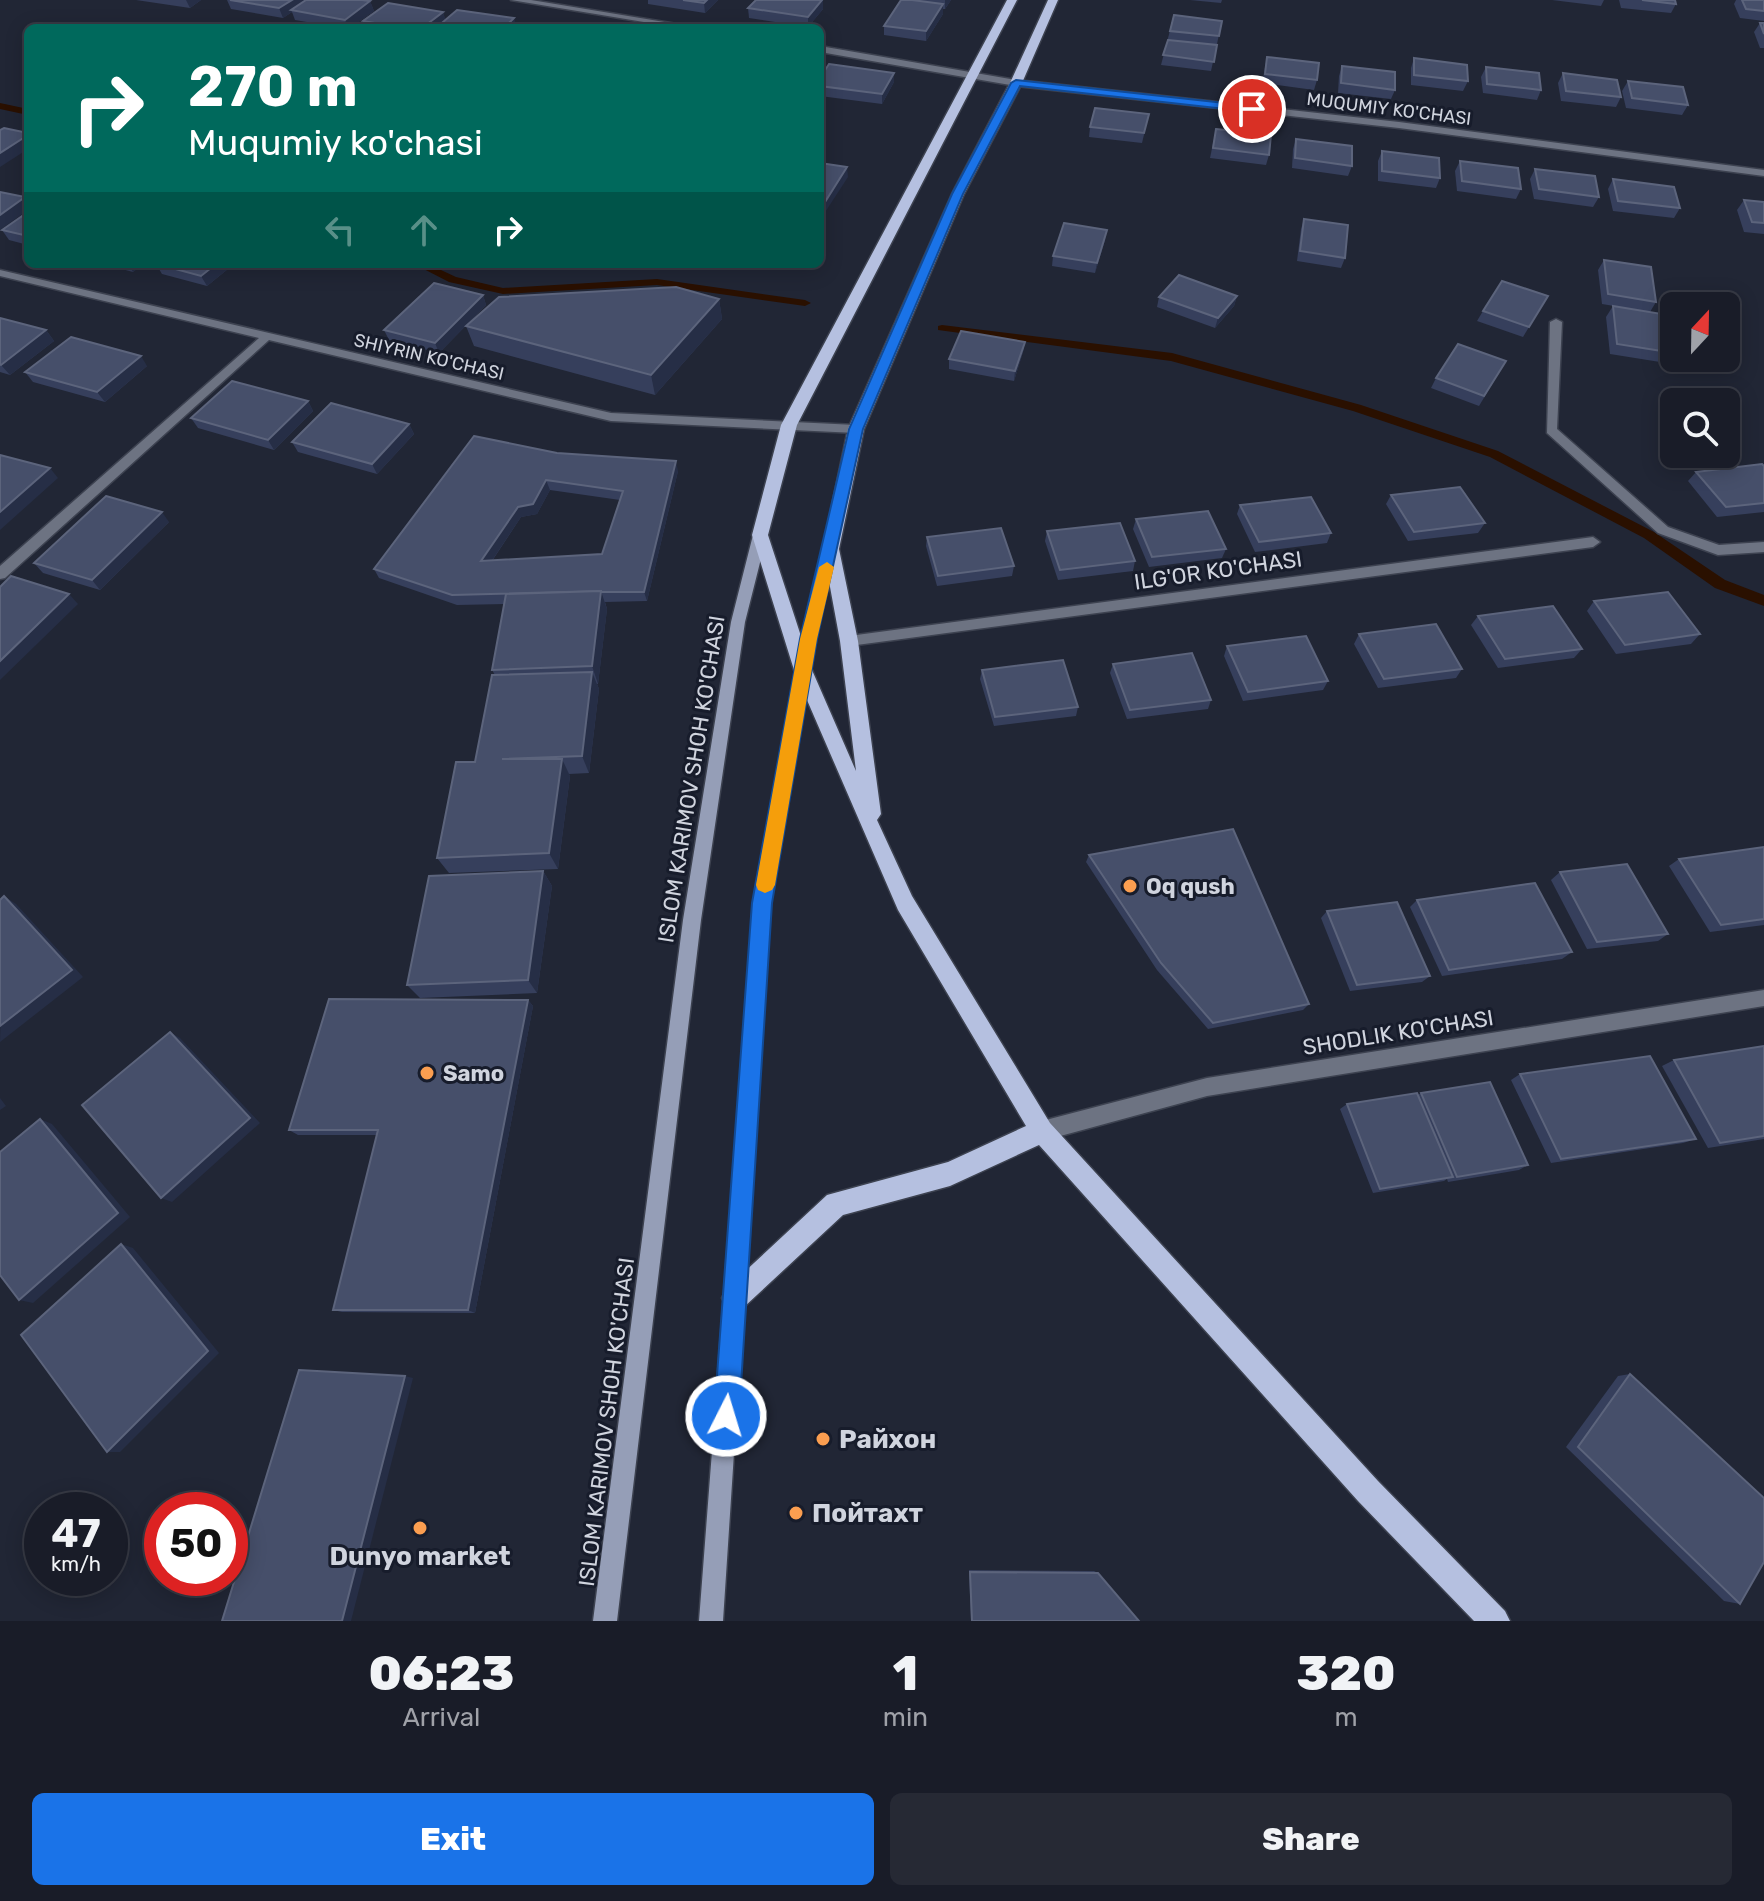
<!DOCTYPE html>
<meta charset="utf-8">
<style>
body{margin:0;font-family:Rubik,sans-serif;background:#262934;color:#f1f3f6;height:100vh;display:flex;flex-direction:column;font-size:30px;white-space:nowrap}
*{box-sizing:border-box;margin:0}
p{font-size:26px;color:#9fa1a8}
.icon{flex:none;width:44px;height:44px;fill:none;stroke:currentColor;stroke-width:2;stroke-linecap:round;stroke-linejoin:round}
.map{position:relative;height:1621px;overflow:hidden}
.details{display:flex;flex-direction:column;background:#191c28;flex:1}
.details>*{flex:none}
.hud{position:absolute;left:24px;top:24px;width:800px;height:244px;border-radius:12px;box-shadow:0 4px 20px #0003,0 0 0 2px #373a45;background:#00695c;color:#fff;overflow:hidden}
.needle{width:52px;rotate:22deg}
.buttons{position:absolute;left:1660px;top:292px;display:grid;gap:16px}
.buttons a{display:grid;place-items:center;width:80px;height:80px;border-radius:12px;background:#191c28;box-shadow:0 4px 20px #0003,0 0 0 2px #373a45;font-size:40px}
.speed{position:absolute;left:24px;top:1492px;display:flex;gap:16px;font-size:40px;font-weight:700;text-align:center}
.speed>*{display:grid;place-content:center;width:104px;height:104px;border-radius:50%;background:#191c28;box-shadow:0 4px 20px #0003,0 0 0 2px #373a45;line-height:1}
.speed small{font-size:20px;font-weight:400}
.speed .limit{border:12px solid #d22;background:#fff;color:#111}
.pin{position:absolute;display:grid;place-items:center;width:68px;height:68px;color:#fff;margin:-34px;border:4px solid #fff;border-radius:50%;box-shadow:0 2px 8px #0007}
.me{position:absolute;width:88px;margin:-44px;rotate:5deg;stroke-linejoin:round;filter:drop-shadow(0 0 6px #0008)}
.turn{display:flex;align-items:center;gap:28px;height:168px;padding:0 32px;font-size:36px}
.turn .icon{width:104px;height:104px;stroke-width:2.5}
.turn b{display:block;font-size:56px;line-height:68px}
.lanes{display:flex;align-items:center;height:76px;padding:0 32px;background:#0003;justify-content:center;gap:40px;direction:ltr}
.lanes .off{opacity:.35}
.eta{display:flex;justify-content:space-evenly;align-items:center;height:136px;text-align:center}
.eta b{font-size:48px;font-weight:800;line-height:56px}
.action{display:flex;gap:16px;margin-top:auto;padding:16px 32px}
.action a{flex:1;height:92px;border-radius:12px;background:#1a73e8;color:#fff;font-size:32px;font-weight:800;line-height:92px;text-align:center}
.action a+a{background:#262934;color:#f1f3f6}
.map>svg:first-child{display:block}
</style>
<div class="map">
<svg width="1764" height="1621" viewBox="0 0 1764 1621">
<rect width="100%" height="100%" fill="#212635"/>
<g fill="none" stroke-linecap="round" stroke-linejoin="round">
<g fill="#2a1000" fill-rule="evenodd">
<path d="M0 103 28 109V115L0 109Z"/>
<path d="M414 264H428L456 277 503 288 657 279 805 300 811 303 805 306 657 285 503 294 449 282Z"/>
<path d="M942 325 1172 353 1361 405 1498 451 1654 532 1725 580 1764 595V606L1715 588 1644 538 1490 457 1353 411 1171 361 938 330V326Z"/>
</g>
<defs>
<g id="street">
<path d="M511 0H531L701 28H680Z"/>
<path d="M820 46 1016 80 1399 122 1764 170V176L1399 128 1016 86 820 52Z"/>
<path d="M0 270 611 413 856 425 862 429 856 433 611 421 269 340 5 578 0 579V566L259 338 0 276Z"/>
<path d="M1556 319 1562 322 1557 429 1668 527 1719 545 1764 542V552L1718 555 1658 533 1547 433 1550 322Z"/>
<path d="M1593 537 1600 542 1593 547 849 646 842 641 849 636Z"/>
<path d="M1764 990V1006L1207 1096 1042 1141 1035 1138 1032 1131 1035 1124 1042 1121 1207 1078Z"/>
</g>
<g id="secondary">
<path d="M760 530 767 535 745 622 701 920 617 1621H593L683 920 731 622 753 535Z"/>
<path d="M831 544 838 549 815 639 770 903 723 1621H699L754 903 801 639 824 549Z"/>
</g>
<path id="primary" d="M1007 0H1017L797 425 768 535 812 670 856 771 840 641 823 549 848 429 952 194 1010 83 1048 0H1058L1022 83 964 194 864 429 839 549 858 641 881 814 877 820 912 896 1050 1123 1378 1481 1505 1611 1510 1621H1474L1358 1501 1039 1145 950 1186 843 1215 744 1307 735 1311 726 1307 722 1298 726 1289 827 1195 948 1162 1026 1126 898 910 794 670 752 535 781 425Z"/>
</defs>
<use href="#street" stroke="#3d4250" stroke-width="3"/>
<use href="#secondary" stroke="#3d4250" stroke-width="3"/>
<use href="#primary" stroke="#3d4250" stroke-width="3"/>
<use href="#street" fill="#6d7382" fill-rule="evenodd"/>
<use href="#secondary" fill="#959eb7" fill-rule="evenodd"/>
<use href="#primary" fill="#b5c0e0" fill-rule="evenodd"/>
</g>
<g fill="#363f5c" fill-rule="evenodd">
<path d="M136 0H201L190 8Z"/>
<path d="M227 0H362L370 1 374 11 350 28H342L295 20 292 12 283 18 231 9Z"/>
<path d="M648 0H718L705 13 648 4Z"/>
<path d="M823 0V9L808 27 749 18 748 8Z"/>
<path d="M901 0H951L945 9H943V14L926 41 884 35V26Z"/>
<path d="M1190 0H1222L1221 3Z"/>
<path d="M1552 0H1604L1601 6Z"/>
<path d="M1619 0H1675L1676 4 1671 13 1621 8Z"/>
<path d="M1736 0H1764V21L1740 18 1734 4Z"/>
<path d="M443 12 445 20 517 28H366L363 21Z"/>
<path d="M1174 15 1222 21 1211 71 1161 65Z"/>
<path d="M1760 23H1764V48H1760L1754 32Z"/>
<path d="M1267 57 1317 80 1314 90 1262 83Z"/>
<path d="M1414 58 1468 81 1463 91 1411 85V68Z"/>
<path d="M1342 66 1395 90 1391 99 1338 93 1339 76Z"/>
<path d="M1486 67 1541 90 1537 100 1483 93 1481 77Z"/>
<path d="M894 73V82L882 104 820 96V78Z"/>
<path d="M1563 73 1621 97 1616 107 1561 101 1558 83Z"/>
<path d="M1628 81 1688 105 1682 115 1626 108 1622 91Z"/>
<path d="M1149 114 1142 143 1089 137 1090 127Z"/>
<path d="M1216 129 1269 155 1266 165 1210 158Z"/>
<path d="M1296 139 1352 166 1348 176 1292 168 1293 149Z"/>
<path d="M1382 151 1440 178 1436 188 1378 181V161Z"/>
<path d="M1460 161 1521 189 1516 199 1457 191 1455 171Z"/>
<path d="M1535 169 1599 197 1593 207 1534 199 1530 179Z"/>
<path d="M1613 179 1680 208 1674 218 1613 211 1608 189Z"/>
<path d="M1744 200 1764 202V234L1744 232 1737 210Z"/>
<path d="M28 212V245L9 240 2 230Z"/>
<path d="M1304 219 1345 258 1341 268 1297 261 1301 229Z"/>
<path d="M1105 240 1095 273 1052 266 1053 256Z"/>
<path d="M1604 260 1656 302 1650 312 1602 304 1598 270Z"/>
<path d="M103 264H143L133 272Z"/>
<path d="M156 264H234L207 286 162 274Z"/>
<path d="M483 295 486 305 439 353 389 340 384 330Z"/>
<path d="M1237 296 1234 306 1215 328 1157 307 1159 297Z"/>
<path d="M1548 296 1523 337 1477 321 1483 311Z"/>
<path d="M719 299 722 319 655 395 474 346 466 326Z"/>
<path d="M1613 306 1668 352 1660 362 1610 354 1606 317Z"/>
<path d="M0 318 46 330 54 341 10 375 0 372Z"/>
<path d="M1025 342 1023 352 1014 381 949 369V359Z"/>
<path d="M1506 361 1479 406 1431 388 1436 378Z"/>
<path d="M147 366 105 402 33 382 25 372Z"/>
<path d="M308 401 313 411 274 450 198 428 191 418Z"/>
<path d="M409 424 414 434 377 474 298 452 292 442Z"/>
<path d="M557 453 678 471 647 601 605 602 607 609 598 684H597L599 689 589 773 569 774 570 776 558 869 449 873 437 858 475 762 495 675 492 670 505 604 457 605 379 578 374 569ZM550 490 620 500 602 554 492 561 521 517 537 514Z"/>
<path d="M1764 466V512L1717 517 1688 481 1696 472Z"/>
<path d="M1391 495 1485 523 1478 533 1408 541 1386 504Z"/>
<path d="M1240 505 1331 533 1327 543 1255 552 1237 514Z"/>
<path d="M1136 519 1226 549 1222 558 1149 567 1133 529Z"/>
<path d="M169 522 100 590 43 573 34 563Z"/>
<path d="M1047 531 1135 561 1133 571 1058 580 1045 541Z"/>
<path d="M927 537 1014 566 1012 576 937 586 926 546Z"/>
<path d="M1594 601 1700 634 1691 644 1616 654 1587 611Z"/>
<path d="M1478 616 1582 649 1574 658 1498 668 1471 625Z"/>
<path d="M1359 634 1462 669 1456 678 1378 688 1354 644Z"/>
<path d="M1227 646 1328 681 1323 690 1243 701 1224 656Z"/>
<path d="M1113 664 1211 700 1208 709 1127 719 1110 673Z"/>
<path d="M982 670 1078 707 1076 716 994 726 980 679Z"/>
<path d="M1764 847V925L1710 932 1669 866 1679 859Z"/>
<path d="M1089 855 1309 1004 1303 1010 1208 1029 1157 970 1086 862Z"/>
<path d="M543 871 552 886 537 993 420 998 407 985Z"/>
<path d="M1560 872 1668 934 1658 941 1587 949 1551 880Z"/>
<path d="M1417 900 1572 952 1562 959 1442 976 1410 907Z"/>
<path d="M1327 911 1430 976 1422 982 1350 991 1321 918Z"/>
<path d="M528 1000 533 1006 475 1313 342 1312 333 1310 377 1135H298L289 1130Z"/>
<path d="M1764 1046V1139L1708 1148 1662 1066 1674 1060Z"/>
<path d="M1520 1074 1696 1139 1683 1143 1551 1163 1511 1080Z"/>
<path d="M1421 1093 1528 1165 1519 1170 1448 1182 1447 1179 1444 1181 1373 1193 1340 1109 1347 1104 1418 1095Z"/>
<path d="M1630 1374 1740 1604 1724 1601 1566 1447 1618 1376Z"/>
<path d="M969 1570 1094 1571 1098 1573 1139 1621H971Z"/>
</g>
<g fill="#262e46">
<path d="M186 0H201L190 8Z"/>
<path d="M292 0H309L291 10 292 12 283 18 279 8Z"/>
<path d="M707 0H718L705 13 704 3Z"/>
<path d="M823 0V9L808 27V17Z"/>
<path d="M945 0H951L945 9Z"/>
<path d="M370 1 374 11 350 28H348L345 20Z"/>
<path d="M943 4V14L926 41V31Z"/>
<path d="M443 12 446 21 437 28H422Z"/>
<path d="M514 18 517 28H504Z"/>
<path d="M894 73V82L882 104V94Z"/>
<path d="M28 135V149L0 167V153Z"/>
<path d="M847 167 848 177 820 220V210Z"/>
<path d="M25 197 28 202V210L0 230V215Z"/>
<path d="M1107 230 1105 240 1095 273 1097 263Z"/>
<path d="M128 264H143L133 272Z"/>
<path d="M216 264H234L207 286 201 276Z"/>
<path d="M483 295 486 305 439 353 435 343Z"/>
<path d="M1237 296 1234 306 1215 328 1218 318Z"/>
<path d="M719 299 722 319 655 395 651 375Z"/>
<path d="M46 330 54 341 10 375 1 365Z"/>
<path d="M1025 342 1023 352 1014 381 1015 371Z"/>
<path d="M141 356 147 366 105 402 97 392Z"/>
<path d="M308 401 313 411 274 450 268 440Z"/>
<path d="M409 424 414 434 377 474 372 464Z"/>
<path d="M676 461 678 471 647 601 644 592Z"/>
<path d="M50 468 58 478 0 530V512Z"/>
<path d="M546 480 550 490 537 514 521 517 485 571 481 561 518 507Z"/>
<path d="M162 512 169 522 100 590 92 580Z"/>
<path d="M601 591 607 609 598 684 592 666Z"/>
<path d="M69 594 78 604 0 680V661Z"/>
<path d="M592 672 599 689 589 773 582 756Z"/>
<path d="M562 759 570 776 558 869 549 853Z"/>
<path d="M543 871 552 886 537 993 528 980Z"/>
<path d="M4 896 16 904 83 977 0 1042Z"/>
<path d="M528 1000 533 1006 475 1313 468 1310Z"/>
<path d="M170 1032 180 1038 260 1123 172 1202 161 1198Z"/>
<path d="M0 1098 6 1106 0 1110Z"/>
<path d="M40 1119 52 1124 130 1217 33 1303 19 1300Z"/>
<path d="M121 1244 133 1248 219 1353 120 1452H107Z"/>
<path d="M405 1376 413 1378 351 1621H342Z"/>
</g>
<g fill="#464f6a" stroke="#5c647c" stroke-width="2" fill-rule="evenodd">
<path d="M230 0H292L279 8Z"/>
<path d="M306 0H362L370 1 345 20 291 10Z"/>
<path d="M683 0H707L704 3Z"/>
<path d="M756 0H822L808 17 748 8Z"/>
<path d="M901 0H912L943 4 926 31 884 26Z"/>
<path d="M1642 0H1675L1676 4Z"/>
<path d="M1742 0H1764V11L1746 9Z"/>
<path d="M388 3 443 12 422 28H404L363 21Z"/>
<path d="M457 10 514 18 504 28H436Z"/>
<path d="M1174 15 1222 21 1219 36 1170 31Z"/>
<path d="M1760 23H1764V34Z"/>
<path d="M1168 40 1217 45 1214 62 1163 55Z"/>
<path d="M1267 57 1319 63 1317 80 1265 74Z"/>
<path d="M1414 58 1467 65 1468 81 1414 75Z"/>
<path d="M829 64 894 73 882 94 820 86V78Z"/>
<path d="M1342 66 1395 72V90L1341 83Z"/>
<path d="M1486 67 1539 73 1541 90 1487 84Z"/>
<path d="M1563 73 1617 80 1621 97 1566 91Z"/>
<path d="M1628 81 1683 87 1688 105 1632 98Z"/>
<path d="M1095 108 1149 114 1144 133 1090 127Z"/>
<path d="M4 128 28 133V135L0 153V130Z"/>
<path d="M1216 129 1271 135 1269 155 1213 148Z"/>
<path d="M1296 139 1352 146V166L1295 158Z"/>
<path d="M1382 151 1439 158 1440 178 1382 171Z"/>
<path d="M1460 161 1518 168 1521 189 1462 181Z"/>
<path d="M820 163 847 167 820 210Z"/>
<path d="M1535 169 1595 176 1599 197 1539 189Z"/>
<path d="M1613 179 1674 187 1680 208 1618 201Z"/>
<path d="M0 192 25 197 0 215Z"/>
<path d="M1744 200 1764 202V223L1752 222Z"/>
<path d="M28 212V236L2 230Z"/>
<path d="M1304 219 1348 225 1345 258 1300 251Z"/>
<path d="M1064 223 1107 230 1097 263 1053 256Z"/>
<path d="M1604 260 1651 267 1656 302 1608 294Z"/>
<path d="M157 264H216L201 276Z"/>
<path d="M1179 275 1237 296 1218 318 1159 297Z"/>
<path d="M1502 281 1548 296 1529 327 1483 311Z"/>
<path d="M434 283 483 295 435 343 384 330Z"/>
<path d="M676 287 719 299 651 375 466 326 499 297Z"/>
<path d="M1613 306 1662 314 1668 352 1617 344Z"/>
<path d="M0 318 46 330 1 365 0 364Z"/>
<path d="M961 331 1025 342 1015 371 949 359Z"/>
<path d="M71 337 141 356 97 392 25 372Z"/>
<path d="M1458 344 1506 361 1484 396 1436 378Z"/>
<path d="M232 381 308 401 268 440 191 418Z"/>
<path d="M331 403 409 424 372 464 292 442Z"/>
<path d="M474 436 557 453 676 461 644 592H601V591L452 595 374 569ZM546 480 623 491 602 554 481 561 518 507 533 504Z"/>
<path d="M0 455 50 468 0 512Z"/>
<path d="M1762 464 1764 466V503L1726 507 1696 472Z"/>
<path d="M1460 487 1485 523 1414 532 1391 495Z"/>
<path d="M106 496 162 512 92 580 34 563Z"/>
<path d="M1311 497 1331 533 1259 542 1240 505Z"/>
<path d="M1208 511 1226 549 1152 557 1136 519Z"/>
<path d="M1120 523 1135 561 1060 570 1047 531Z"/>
<path d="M1001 528 1014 566 938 576 927 537Z"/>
<path d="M11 576 69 594 0 661V587Z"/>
<path d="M601 591 592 666 492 670 506 594Z"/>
<path d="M1668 592 1700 634 1625 645 1594 601Z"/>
<path d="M1553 606 1582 649 1505 659 1478 616Z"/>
<path d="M1436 624 1462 669 1384 679 1359 634Z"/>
<path d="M1306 636 1328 681 1248 692 1227 646Z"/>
<path d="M1192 653 1211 700 1130 710 1113 664Z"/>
<path d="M1063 660 1078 707 995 717 982 670Z"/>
<path d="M592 672 582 756 502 759H562L549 853 437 858 456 762H475L492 675Z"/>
<path d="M1233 829 1309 1004 1213 1023 1161 963 1089 855Z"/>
<path d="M1764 847V919L1721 925 1679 859Z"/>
<path d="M1627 864 1668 934 1597 942 1560 872Z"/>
<path d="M543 871 528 980 407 985 429 876Z"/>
<path d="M1535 883 1572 952 1449 970 1417 900Z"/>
<path d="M4 896 72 970 0 1026V900Z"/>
<path d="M1397 902 1430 976 1357 985 1327 911Z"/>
<path d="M329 999 528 1000 468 1310H333L378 1130H289Z"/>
<path d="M170 1032 250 1118 161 1198 82 1105Z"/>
<path d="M1764 1046V1136L1720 1143 1674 1060Z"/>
<path d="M1650 1056 1696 1139 1561 1159 1520 1074Z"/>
<path d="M1490 1082 1528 1165 1457 1177 1421 1093Z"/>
<path d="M1417 1093 1453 1177 1380 1189 1347 1104Z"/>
<path d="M40 1119 118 1213 19 1300 0 1275V1152Z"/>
<path d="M121 1244 208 1351 107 1452 21 1335Z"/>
<path d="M299 1370 405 1376 342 1621H222Z"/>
<path d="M1630 1374 1764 1498V1562L1740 1604 1578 1447Z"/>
<path d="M970 1572 1098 1573 1139 1621H972Z"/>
</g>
<path fill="#1a73e8" stroke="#114b97" stroke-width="2" d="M1016 80 1252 106 1257 109 1252 112 1020 86 963 194 863 429 817 639 772 903 739 1416 735 1424 726 1428 717 1424 714 1416 752 903 800 639 849 429 952 194 1011 83Z"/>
<path fill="#f59e0b" d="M827 562 834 567 817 639 775 885 772 890 765 893 758 890 756 885 800 639 819 567Z"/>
<g fill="#fb9e50" stroke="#171c2b" stroke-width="3">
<circle cx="1130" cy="886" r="8"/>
<circle cx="427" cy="1073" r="8"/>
<circle cx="823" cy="1439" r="8"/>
<circle cx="796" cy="1513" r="8"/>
<circle cx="420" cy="1528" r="8"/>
</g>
<g text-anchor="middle" stroke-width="6" stroke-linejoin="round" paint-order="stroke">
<g font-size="18" fill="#d0d4de" stroke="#171c2b">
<text transform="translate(1389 109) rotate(7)" y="6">MUQUMIY KO'CHASI</text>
<text transform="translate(429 357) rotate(13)" y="6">SHIYRIN KO'CHASI</text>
</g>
<g font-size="22" fill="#d0d4de" stroke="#171c2b">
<text transform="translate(1218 570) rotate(-8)" y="8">ILG'OR KO'CHASI</text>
<text transform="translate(691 779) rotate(-81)" y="8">ISLOM KARIMOV SHOH KO'CHASI</text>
<text transform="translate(1398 1032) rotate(-9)" y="8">SHODLIK KO'CHASI</text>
<text transform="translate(606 1422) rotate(-83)" y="8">ISLOM KARIMOV SHOH KO'CHASI</text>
</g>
<g font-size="22" font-weight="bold" fill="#d0d4de" stroke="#171c2b" text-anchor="start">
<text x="1146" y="894">Oq qush</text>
<text x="443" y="1081">Samo</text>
</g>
<g font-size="26" font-weight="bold" fill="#d0d4de" stroke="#171c2b" text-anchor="start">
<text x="839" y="1448">Райхон</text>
<text x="812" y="1522">Пойтахт</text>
<text x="420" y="1565" text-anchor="middle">Dunyo market</text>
</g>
</g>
</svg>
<div class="buttons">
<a><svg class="needle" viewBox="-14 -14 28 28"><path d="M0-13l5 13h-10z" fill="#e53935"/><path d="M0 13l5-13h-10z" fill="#9fa1a8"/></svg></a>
<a><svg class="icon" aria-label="search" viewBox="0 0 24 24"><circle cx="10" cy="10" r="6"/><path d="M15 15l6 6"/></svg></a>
</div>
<div class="speed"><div>47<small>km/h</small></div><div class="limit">50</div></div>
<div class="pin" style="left:1252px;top:109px;background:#d93025"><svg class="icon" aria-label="arrive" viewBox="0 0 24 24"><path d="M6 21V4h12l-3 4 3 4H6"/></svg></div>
<svg class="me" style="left:726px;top:1416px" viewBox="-20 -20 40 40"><circle r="17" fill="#1a73e8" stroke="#fff" stroke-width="3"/><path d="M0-11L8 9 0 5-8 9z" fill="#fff"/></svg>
<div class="hud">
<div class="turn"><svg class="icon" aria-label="right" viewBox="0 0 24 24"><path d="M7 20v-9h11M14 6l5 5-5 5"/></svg><div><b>270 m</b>Muqumiy ko'chasi</div></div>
<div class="lanes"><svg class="icon off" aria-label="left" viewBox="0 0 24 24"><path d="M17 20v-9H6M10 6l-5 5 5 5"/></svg><svg class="icon off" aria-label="ahead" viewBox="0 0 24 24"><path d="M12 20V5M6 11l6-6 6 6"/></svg><svg class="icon" aria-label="right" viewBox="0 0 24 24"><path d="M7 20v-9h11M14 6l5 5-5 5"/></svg></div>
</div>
</div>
<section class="details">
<div class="eta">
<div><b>06:23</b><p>Arrival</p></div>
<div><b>1</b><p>min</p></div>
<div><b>320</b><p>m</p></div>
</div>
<div class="action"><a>Exit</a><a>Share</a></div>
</section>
